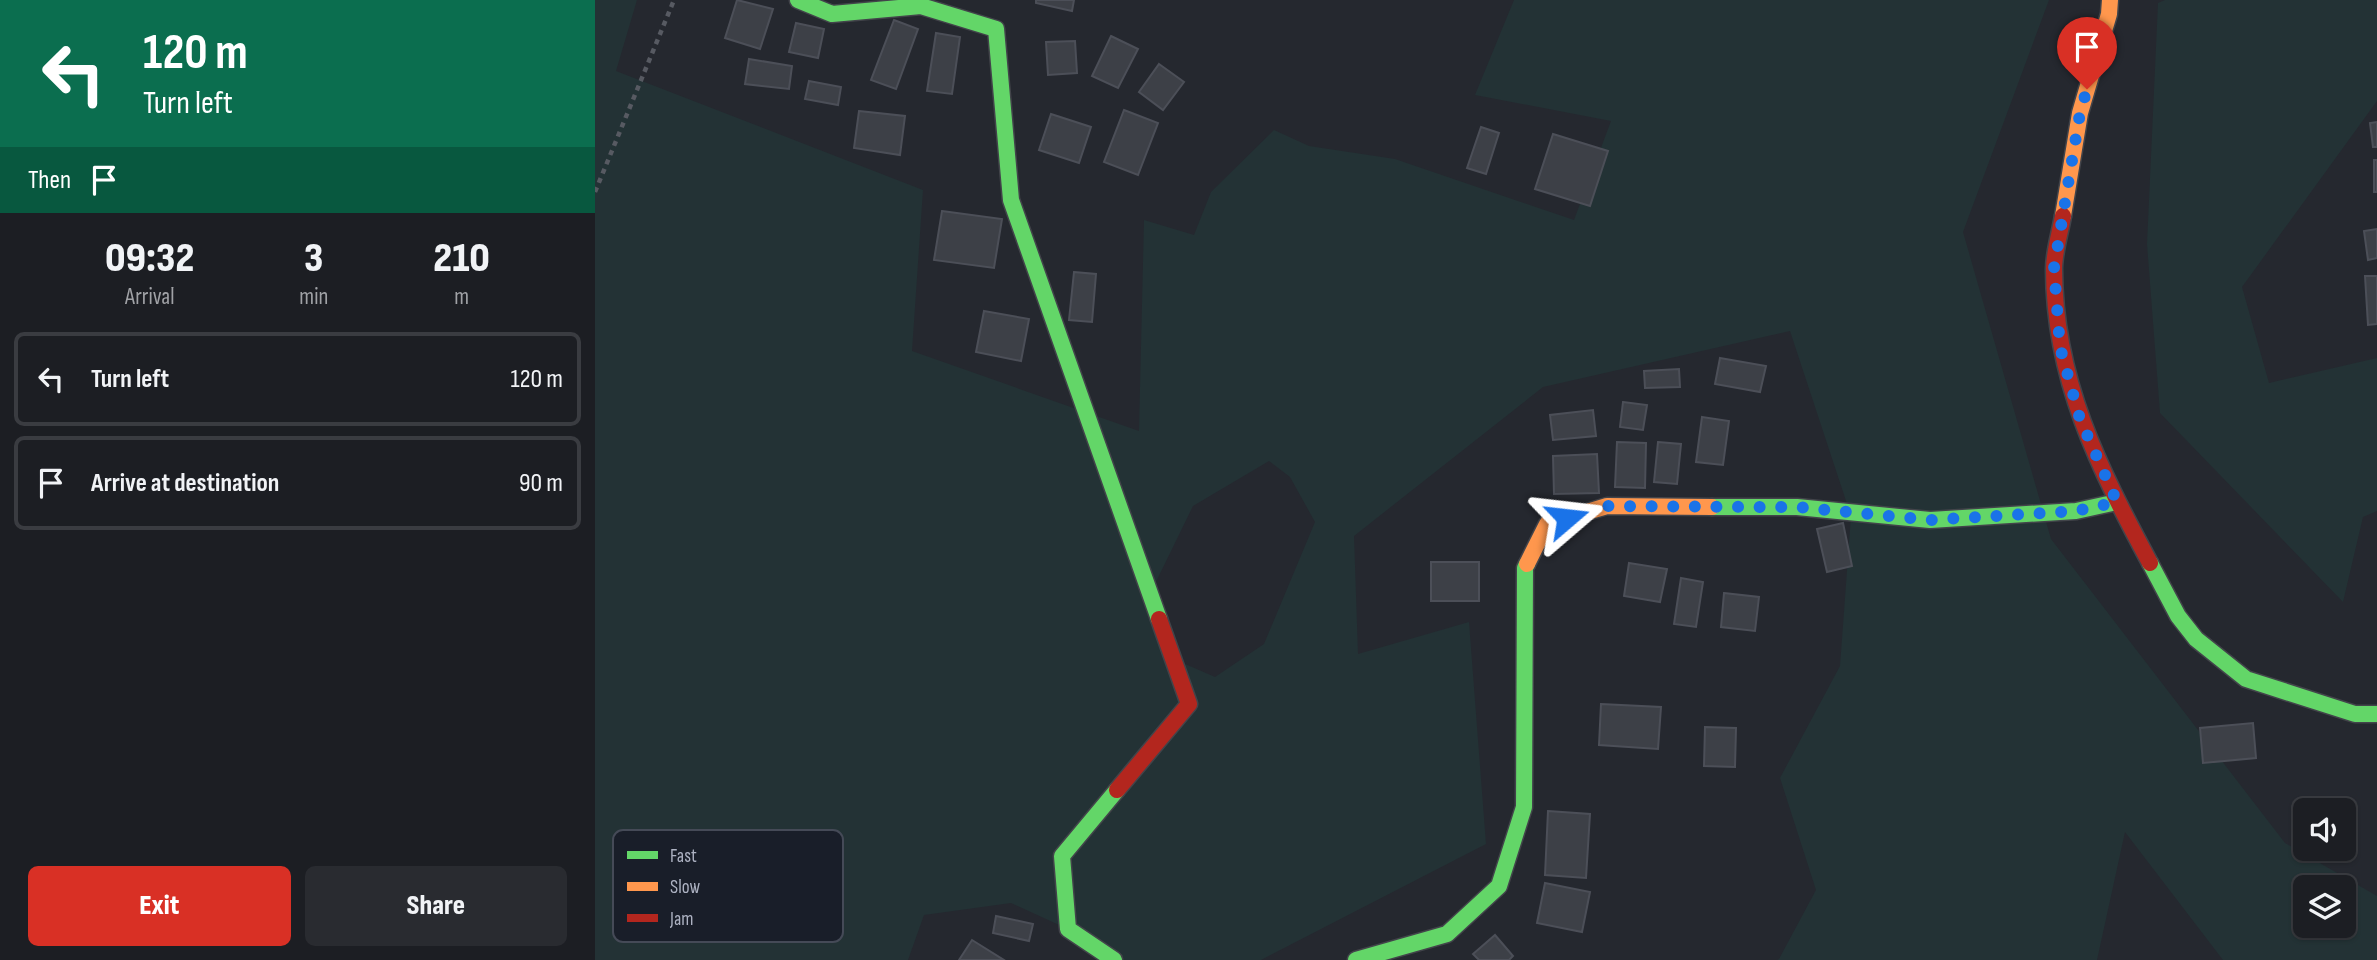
<!DOCTYPE html>
<style>
body{margin:0;font-family:"Sofia Sans Condensed",sans-serif;background:#292b30;color:#f1f3f6;height:100vh;display:flex;flex-direction:column;font-size:26px;white-space:nowrap}
*{box-sizing:border-box;margin:0}
p{font-size:23px;color:#a0a2a6}
.icon{flex:none;width:38px;height:38px;fill:none;stroke:currentColor;stroke-width:2;stroke-linecap:round;stroke-linejoin:round}
.map{position:relative;flex:1;overflow:hidden}
.sheet{display:flex;flex-direction:column;background:#1c1e23;width:595px}
.sheet>*{flex:none}
.guide{background:#0b6e4f;color:#fff;overflow:hidden}
.tools{position:absolute;left:1698px;top:798px;display:grid;gap:14px}
.tools a{display:grid;place-items:center;width:63px;height:63px;border-radius:10px;background:#1c1e23;box-shadow:0 2px 5px #0004,0 0 0 2px #3a3c41;font-size:35px}
.pin{position:absolute;display:grid;place-items:center;width:60px;height:60px;color:#fff;margin:-72px -30px;border-radius:50% 50% 50% 0;rotate:-45deg;box-shadow:0 0 7px #0007}
.pin .icon{rotate:45deg}
.me{position:absolute;width:77px;margin:-38px;rotate:73deg;stroke-linejoin:round;filter:drop-shadow(0 0 5px #0008)}
.turn{display:flex;align-items:center;gap:24px;height:147px;padding:0 28px;font-size:32px}
.turn .icon{width:91px;height:91px;stroke-width:2.5}
.turn b{display:block;font-size:49px;line-height:60px}
.then{display:flex;align-items:center;height:66px;padding:0 28px;background:#0003;gap:14px;font-size:26px}
.eta{display:flex;justify-content:space-evenly;align-items:center;height:119px;text-align:center}
.eta b{font-size:42px;font-weight:800;line-height:49px}
.cta{display:flex;gap:14px;margin-top:auto;padding:14px 28px}
.cta a{flex:1;height:80px;border-radius:10px;background:#d93025;color:#fff;font-size:28px;font-weight:800;line-height:80px;text-align:center}
.cta a+a{background:#292b30;color:#f1f3f6}
ul{padding:0;list-style:none}
li{display:flex;align-items:center;gap:21px;height:94px;margin:0 14px 10px;padding:0 14px;border:4px solid #3a3c41;border-radius:10px}
li div{flex:1}
li b{display:block;font-size:26px}
li em{font-style:normal}
main{display:flex;flex:1;min-height:0}
.map>svg:first-child{display:block}
</style>
<main>
<section class="sheet">
<div class="guide">
<div class="turn"><svg class="icon" aria-label="left" viewBox="0 0 24 24"><path d="M17 20v-9H6M10 6l-5 5 5 5"/></svg><div><b>120 m</b>Turn left</div></div>
<div class="then">Then<svg class="icon" aria-label="arrive" viewBox="0 0 24 24"><path d="M6 21V4h12l-3 4 3 4H6"/></svg></div>
</div>
<div class="eta">
<div><b>09:32</b><p>Arrival</p></div>
<div><b>3</b><p>min</p></div>
<div><b>210</b><p>m</p></div>
</div>
<ul>
<li><svg class="icon" aria-label="left" viewBox="0 0 24 24"><path d="M17 20v-9H6M10 6l-5 5 5 5"/></svg><div><b>Turn left</b></div><em>120 m</em></li>
<li><svg class="icon" aria-label="arrive" viewBox="0 0 24 24"><path d="M6 21V4h12l-3 4 3 4H6"/></svg><div><b>Arrive at destination</b></div><em>90 m</em></li>
</ul>
<div class="cta"><a>Exit</a><a>Share</a></div>
</section>
<div class="map">
<svg width="1782" height="960" viewBox="0 0 1782 960">
<rect width="100%" height="100%" fill="#25282f"/>
<g fill="#233235" fill-rule="evenodd">
<path d="M0 0H42L21 71 328 190 317 351 544 431 549 220 599 235 616 192 679 130 714 146 800 159 979 220 1016 121 880 95 919 0H1454L1368 232 1456 539 1690 843 1782 896V960H1628L1530 832 1502 960H1182L1184 959 1221 890 1185 778 1245 666 1256 516 1195 331 948 387 759 536 763 654 874 622 891 844 666 960H518L510 946 416 903 329 915 313 960H0ZM674 461 695 477 720 522 669 644 620 677 581 660 557 590 598 506ZM1710 887H1748V926H1710Z"/>
<path d="M1570 0H1782V101L1647 287 1674 383 1782 358V511L1768 517 1748 602 1565 413 1552 244 1563 3Z"/>
</g>
<g fill="#3d4047" stroke="#4c4f58" stroke-width="2">
<path d="M142 0 178 9 165 49 130 38Z"/>
<path d="M441 0H479L477 11 441 3Z"/>
<path d="M299 20 323 29 301 89 276 80Z"/>
<path d="M201 23 229 29 223 58 194 52Z"/>
<path d="M341 33 365 37 357 94 332 91Z"/>
<path d="M516 36 543 49 523 88 497 76Z"/>
<path d="M480 41 482 73 453 75 451 42Z"/>
<path d="M154 59 197 66 194 89 150 84Z"/>
<path d="M564 64 589 82 568 110 544 92Z"/>
<path d="M214 81 246 87 243 105 210 99Z"/>
<path d="M529 110 563 123 543 175 509 162Z"/>
<path d="M264 111 310 116 305 155 259 148Z"/>
<path d="M456 114 496 127 484 163 444 150Z"/>
<path d="M1782 122V147H1778L1775 123Z"/>
<path d="M886 127 904 133 891 174 872 168Z"/>
<path d="M958 134 1013 151 995 206 940 189Z"/>
<rect x="1779" y="160" width="3" height="32"/>
<path d="M347 211 407 219 399 268 339 260Z"/>
<path d="M1782 229V258L1773 260 1769 231Z"/>
<path d="M479 272 501 274 497 322 474 320Z"/>
<path d="M1770 276H1782V324L1773 325Z"/>
<path d="M389 311 434 319 426 361 381 352Z"/>
<path d="M1125 358 1171 366 1165 392 1120 384Z"/>
<path d="M1084 369 1085 387 1050 388 1049 371Z"/>
<path d="M1028 402 1052 405 1048 430 1025 427Z"/>
<path d="M998 410 1001 436 958 440 955 415Z"/>
<path d="M1107 417 1134 421 1128 465 1101 462Z"/>
<path d="M1022 442 1051 443 1050 488 1020 487Z"/>
<path d="M1063 442 1086 444 1082 484 1059 482Z"/>
<path d="M1002 454 1004 493 959 494 958 456Z"/>
<path d="M1248 523 1257 566 1232 572 1222 529Z"/>
<rect x="836" y="562" width="48" height="39"/>
<path d="M1034 563 1072 569 1065 602 1029 596Z"/>
<path d="M1086 578 1108 582 1101 627 1079 624Z"/>
<path d="M1129 593 1164 597 1160 631 1126 627Z"/>
<path d="M1006 704 1066 707 1063 749 1004 745Z"/>
<path d="M1658 723 1661 758 1608 763 1605 728Z"/>
<path d="M1110 727 1141 728 1140 767 1109 766Z"/>
<path d="M953 811 995 814 991 878 950 875Z"/>
<path d="M950 883 995 892 987 932 942 923Z"/>
<path d="M401 916 438 924 434 941 398 933Z"/>
<path d="M900 935 918 956 914 960H884L878 954Z"/>
<path d="M377 940 409 960H364Z"/>
</g>
<g fill="none" stroke-linecap="round" stroke-linejoin="round">
<defs>
<g id="fast">
<path d="M203 0 237 14 326 6 401 29 416 200 564 619"/>
<path d="M1117 507H1202L1335 520 1481 511 1522 502"/>
<path d="M1555 563 1583 616 1601 639 1651 679 1760 714H1782"/>
<path d="M519 960 473 929 467 856 522 790"/>
<path d="M761 960 852 934 904 886 929 807 930 568 932 564"/>
</g>
<g id="slow">
<path d="M1468 216 1485 113 1514 14 1515 0"/>
<path d="M932 564 952 524 1012 506 1117 507"/>
</g>
<g id="jam">
<path d="M1468 216C1465 233 1459 252 1459 269 1459 380 1504 468 1555 563"/>
<path d="M522 790 594 704 564 619"/>
</g>
</defs>
<use href="#fast" stroke="#42444a" stroke-width="19"/>
<use href="#slow" stroke="#42444a" stroke-width="19"/>
<use href="#jam" stroke="#42444a" stroke-width="19"/>
<path stroke="#575a62" stroke-width="4.5" stroke-dasharray="5 5" stroke-linecap="butt" d="M0 192 79 0"/>
<use href="#fast" stroke="#63d668" stroke-width="16"/>
<use href="#slow" stroke="#ff974d" stroke-width="16"/>
<use href="#jam" stroke="#b3261e" stroke-width="16"/>
</g>
<g fill="none" stroke-linecap="round" stroke-linejoin="round">
<path stroke="#1a73e8" stroke-width="12" stroke-dasharray="0 21.6" d="M972 518 1012 506 1174 507H1202L1335 520 1481 511 1522 502 1485 419 1465 347 1459 268 1485 113 1492 89"/>
</g>
<rect x="18" y="830" width="230" height="112" rx="10" fill="#191e29" stroke="#454a57" stroke-width="2"/>
<rect x="32" y="851" width="31" height="8" fill="#63d668"/>
<rect x="32" y="882" width="31" height="9" fill="#ff974d"/>
<rect x="32" y="914" width="31" height="8" fill="#b3261e"/>
<g font-size="19" fill="#adb2c2">
<text x="75" y="862">Fast</text>
<text x="75" y="893">Slow</text>
<text x="75" y="925">Jam</text>
</g>
</svg>
<div class="tools">
<a><svg class="icon" aria-label="sound" viewBox="0 0 24 24"><path d="M4 9h4l5-4v14l-5-4H4zM17 9q2 3 0 6"/></svg></a>
<a><svg class="icon" aria-label="layers" viewBox="0 0 24 24"><path d="M12 4l9 5-9 5-9-5zM3 14l9 5 9-5"/></svg></a>
</div>
<div class="pin" style="left:1492px;top:89px;background:#d93025"><svg class="icon" aria-label="arrive" viewBox="0 0 24 24"><path d="M6 21V4h12l-3 4 3 4H6"/></svg></div>
<svg class="me" style="left:972px;top:518px" viewBox="-20 -20 40 40"><path d="M0-17L14 15 0 8-14 15z" fill="#1a73e8" stroke="#fff" stroke-width="4"/></svg>
</div>
</main>
